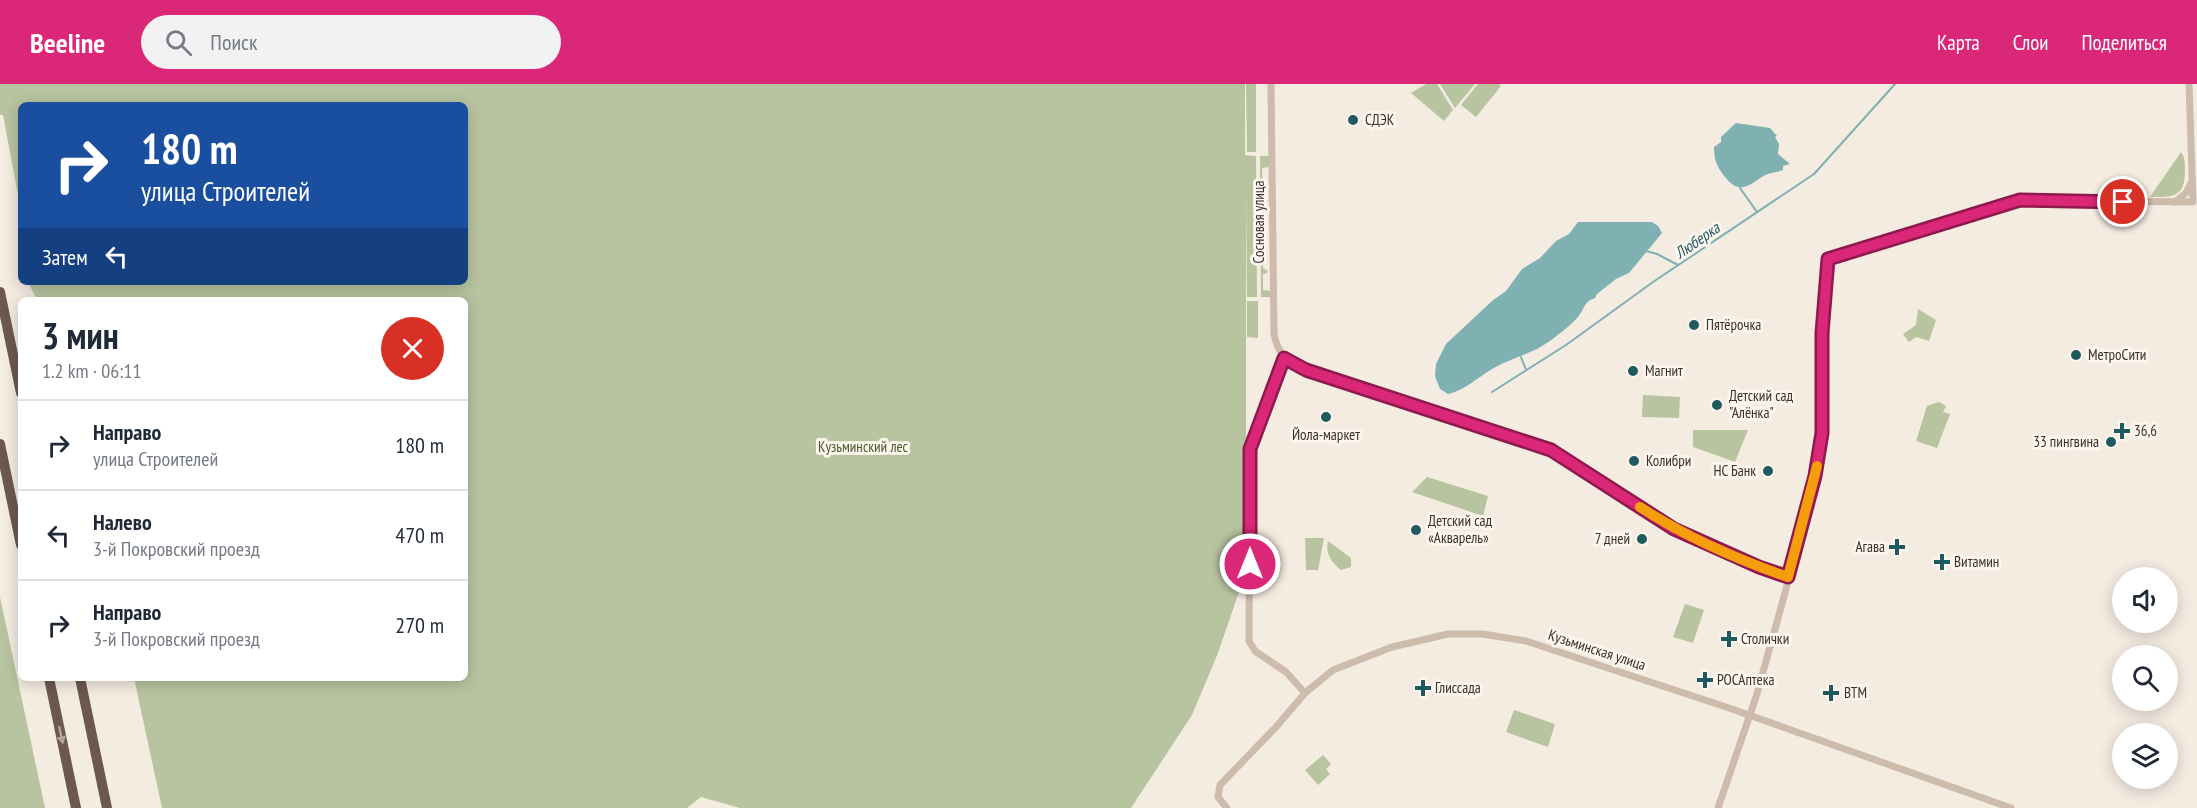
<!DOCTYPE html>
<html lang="ru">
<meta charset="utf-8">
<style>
body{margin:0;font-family:"PT Sans Narrow",sans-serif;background:#f2f2f3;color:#1f2937;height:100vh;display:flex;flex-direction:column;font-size:22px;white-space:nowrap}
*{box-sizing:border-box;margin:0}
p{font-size:20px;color:#747a83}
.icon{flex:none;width:33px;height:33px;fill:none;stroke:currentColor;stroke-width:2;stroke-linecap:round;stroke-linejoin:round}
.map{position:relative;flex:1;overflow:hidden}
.drawer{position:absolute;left:18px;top:213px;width:450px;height:384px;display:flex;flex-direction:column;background:#fff;border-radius:9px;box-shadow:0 3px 15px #0003}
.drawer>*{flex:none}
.banner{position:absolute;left:18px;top:18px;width:450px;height:183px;border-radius:9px;box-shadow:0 3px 15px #0003;background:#1a4fa0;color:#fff;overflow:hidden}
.tools{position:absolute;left:2112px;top:483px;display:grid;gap:12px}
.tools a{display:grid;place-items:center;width:66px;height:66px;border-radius:50%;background:#fff;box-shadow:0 3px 15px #0003;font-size:30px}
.pin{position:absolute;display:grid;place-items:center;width:51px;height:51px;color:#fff;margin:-26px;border:3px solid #fff;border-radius:50%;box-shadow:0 2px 6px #0007}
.me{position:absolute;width:66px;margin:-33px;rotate:0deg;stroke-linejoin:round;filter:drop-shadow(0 0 4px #0008)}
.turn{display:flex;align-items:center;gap:21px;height:126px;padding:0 24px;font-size:27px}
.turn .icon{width:78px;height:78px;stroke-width:2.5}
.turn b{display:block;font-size:42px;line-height:51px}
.then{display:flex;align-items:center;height:57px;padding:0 24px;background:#0003;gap:12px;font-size:22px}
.round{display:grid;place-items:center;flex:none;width:63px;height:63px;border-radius:32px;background:#f2f2f3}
.summary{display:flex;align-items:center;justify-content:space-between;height:102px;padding:0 24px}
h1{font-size:36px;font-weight:800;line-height:45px}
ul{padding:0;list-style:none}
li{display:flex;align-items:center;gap:18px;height:90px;padding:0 24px;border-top:2px solid #e0e1e3}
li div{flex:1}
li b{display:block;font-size:22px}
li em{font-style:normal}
header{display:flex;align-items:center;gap:36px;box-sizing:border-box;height:84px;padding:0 30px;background:#db2777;color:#fff}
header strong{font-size:28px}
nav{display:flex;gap:33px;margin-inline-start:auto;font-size:21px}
.search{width:420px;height:54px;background:#f2f2f3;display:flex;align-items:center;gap:15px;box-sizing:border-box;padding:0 21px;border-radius:33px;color:#747a83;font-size:22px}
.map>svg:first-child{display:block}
</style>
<header>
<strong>Beeline</strong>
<div class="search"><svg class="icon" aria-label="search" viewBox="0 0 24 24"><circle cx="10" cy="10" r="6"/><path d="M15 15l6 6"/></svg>Поиск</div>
<nav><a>Карта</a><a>Слои</a><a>Поделиться</a></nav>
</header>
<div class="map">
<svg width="2197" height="724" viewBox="0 0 2197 724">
<rect width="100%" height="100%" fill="#f4ebe1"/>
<g fill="#b8c4a0">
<path d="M0 0H1245V71L1256 72 1257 213H1247L1246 106V475L1241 502 1218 569 1192 631 1131 724H740L701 713 687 724H162L134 594H465V216H37L28 198H465V21H21V127L3 31H0Z"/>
<path d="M1246 0H1256V68H1247Z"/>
<path d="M1426 0H1437L1453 26 1444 37 1411 9Z"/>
<path d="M1440 0H1475L1455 24Z"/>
<path d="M1478 0H1499L1501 2 1476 33 1461 21Z"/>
<path d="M2181 68C2185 74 2185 79 2185 86 2185 114 2173 113 2150 113Z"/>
<path d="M1260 72H1269V83L1262 84 1263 114 1268 116 1267 118 1263 119V150L1268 152 1263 155V184L1268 187 1267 189 1263 190V206L1271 207V213H1261Z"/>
<path d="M1247 217H1258V254L1247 253Z"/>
<path d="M1918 225 1936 236 1929 257 1916 253 1909 258 1903 250 1916 241Z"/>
<path d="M1643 311 1680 313 1679 334 1642 333Z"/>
<path d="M1939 318 1946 322 1943 328 1950 330 1937 364 1916 357 1927 322Z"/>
<path d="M1693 346H1748L1735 378 1693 363Z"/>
<path d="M1427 393 1488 412 1483 432 1412 408Z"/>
<path d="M1305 454H1324L1318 486H1306Z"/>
<path d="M1328 457 1351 474V483L1341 486C1331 478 1325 469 1328 457Z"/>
<path d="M0 513 45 724H0Z"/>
<path d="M1685 520 1704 526 1693 559 1673 553Z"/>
<path d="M1514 626 1555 640 1548 663 1506 648Z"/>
<path d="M1323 671 1331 680 1326 685 1330 690 1318 701 1305 686Z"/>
</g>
<g fill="#7fb0b2">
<path d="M1736 39 1770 44 1777 52 1775 53 1779 60 1778 70 1790 80 1783 82V86C1778 88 1769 89 1765 91 1749 101 1740 112 1725 93 1717 83 1714 76 1714 63L1721 58V53Z"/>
<path d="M1578 138H1652L1658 142 1662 149 1629 189 1616 195 1597 210 1595 214C1584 217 1584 226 1578 233 1570 242 1559 250 1550 257 1532 270 1511 274 1492 285 1477 294 1465 306 1448 310L1440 305 1435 292 1436 280 1446 260 1492 217 1506 207 1522 185 1540 174 1556 157 1569 150Z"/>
</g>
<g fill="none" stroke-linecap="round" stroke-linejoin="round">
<g stroke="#7fb0b2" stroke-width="2">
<path d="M1740 104 1757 128"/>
<path d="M1646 167 1657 170 1678 181"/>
<path d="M1521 273 1526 286"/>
<path d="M1492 308 1566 261 1653 198 1814 90 1895 0"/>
</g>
<g stroke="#cdbbac" stroke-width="7">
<path d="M1271 0 1274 250C1278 270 1287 278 1306 286L1542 362 1679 447 1759 483 1788 493"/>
<path d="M2175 118 2186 109 2191 99"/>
<path d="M1284 274 1250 365 1249 557 1255 567 1286 588 1305 609"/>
<path d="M1227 724 1218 713 1220 701 1276 643 1305 609 1333 586 1392 563 1448 550H1483L1526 557 1729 624 2011 724"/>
<path d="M1718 724 1756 613 1785 509 1815 392 1822 349V249L1828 175 2020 116 2193 118 2189 0"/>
</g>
<g stroke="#6c584f" stroke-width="10">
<path d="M0 208 21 309"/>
<path d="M0 360 21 461"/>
<path d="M49 594 76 724"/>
<path d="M80 594 107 724"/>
</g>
</g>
<defs><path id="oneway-solid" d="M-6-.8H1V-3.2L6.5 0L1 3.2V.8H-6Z" transform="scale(1.5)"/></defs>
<use fill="#b4a69e" href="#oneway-solid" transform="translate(61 651) rotate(78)"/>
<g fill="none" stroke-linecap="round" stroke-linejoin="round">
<defs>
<path id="route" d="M1250 480V365L1284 274 1306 286 1551 366 1674 445 1759 483 1788 493 1815 392 1822 349V249L1828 175 2020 116 2123 118"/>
</defs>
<use href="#route" stroke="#8e194d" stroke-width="15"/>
<use href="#route" stroke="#db2777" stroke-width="10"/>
<path stroke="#f59e0b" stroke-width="10" d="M1640 423C1686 453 1736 475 1788 493L1817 382"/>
</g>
<g fill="#1f5a5e" stroke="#fbf5ee" stroke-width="2">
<circle cx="1353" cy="36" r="6"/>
<circle cx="1694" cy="241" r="6"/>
<circle cx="2076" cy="271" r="6"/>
<circle cx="1633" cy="287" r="6"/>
<circle cx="1717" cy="321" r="6"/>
<circle cx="1326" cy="333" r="6"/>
<path d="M2119 338h6v6h6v6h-6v6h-6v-6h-6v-6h6z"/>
<circle cx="2111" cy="358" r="6"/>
<circle cx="1634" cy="377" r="6"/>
<circle cx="1768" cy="387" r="6"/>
<circle cx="1416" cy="446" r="6"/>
<circle cx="1642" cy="455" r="6"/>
<path d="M1894 454h6v6h6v6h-6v6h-6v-6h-6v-6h6z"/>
<path d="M1939 469h6v6h6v6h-6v6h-6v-6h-6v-6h6z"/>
<path d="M1726 546h6v6h6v6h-6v6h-6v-6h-6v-6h6z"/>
<path d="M1702 587h6v6h6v6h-6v6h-6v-6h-6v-6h6z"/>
<path d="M1420 595h6v6h6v6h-6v6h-6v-6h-6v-6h6z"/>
<path d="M1828 600h6v6h6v6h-6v6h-6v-6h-6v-6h6z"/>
</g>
<g text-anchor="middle" stroke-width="6" stroke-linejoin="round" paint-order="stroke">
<g font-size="15" fill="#3b302b" stroke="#fbf5ee" text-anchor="start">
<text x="1365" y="41">СДЭК</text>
<text x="1706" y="246">Пятёрочка</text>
<text x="2088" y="276">МетроСити</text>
<text x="1645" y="292">Магнит</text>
<text x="1729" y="317">Детский сад<tspan x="1729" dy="17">"Алёнка"</tspan></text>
<text x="2134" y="352">36,6</text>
<text x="1326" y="356" text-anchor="middle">Йола-маркет</text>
<text x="2099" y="363" text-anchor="end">33 пингвина</text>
<text x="1646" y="382">Колибри</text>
<text x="1756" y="392" text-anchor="end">НС Банк</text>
<text x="1428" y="442">Детский сад<tspan x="1428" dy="17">«Акварель»</tspan></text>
<text x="1630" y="460" text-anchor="end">7 дней</text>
<text x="1885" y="468" text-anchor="end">Агава</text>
<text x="1954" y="483">Витамин</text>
<text x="1741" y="560">Столички</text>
<text x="1717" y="601">РОСАптека</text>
<text x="1435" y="609">Глиссада</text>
<text x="1844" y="614">ВТМ</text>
</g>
<g font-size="15" fill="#3b302b" stroke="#fbf5ee">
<text transform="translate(1259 138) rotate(-90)" y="5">Сосновая улица</text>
<text transform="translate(1597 566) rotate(18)" y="5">Кузьминская улица</text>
</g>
<g font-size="15" fill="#4a5a2e" stroke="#fbf5ee">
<text x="863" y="368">Кузьминский лес</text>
</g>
<g font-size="16" font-style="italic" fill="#1f5a5e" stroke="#fbf5ee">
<text transform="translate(1697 156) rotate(-35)" y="6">Люберка</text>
</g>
</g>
</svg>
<div class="tools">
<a><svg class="icon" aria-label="sound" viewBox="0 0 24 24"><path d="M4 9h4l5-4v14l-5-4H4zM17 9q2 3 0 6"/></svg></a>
<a><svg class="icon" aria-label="search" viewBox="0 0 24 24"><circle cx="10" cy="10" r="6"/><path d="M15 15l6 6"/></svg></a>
<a><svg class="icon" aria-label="layers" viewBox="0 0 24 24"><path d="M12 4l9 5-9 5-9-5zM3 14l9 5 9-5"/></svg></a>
</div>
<div class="pin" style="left:2123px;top:118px;background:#d93025"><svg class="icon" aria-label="arrive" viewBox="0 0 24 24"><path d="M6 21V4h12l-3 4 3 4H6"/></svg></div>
<svg class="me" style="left:1250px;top:480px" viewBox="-20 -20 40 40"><circle r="17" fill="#db2777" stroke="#fff" stroke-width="3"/><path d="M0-11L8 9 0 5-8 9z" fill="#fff"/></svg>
<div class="banner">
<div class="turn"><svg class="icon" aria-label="right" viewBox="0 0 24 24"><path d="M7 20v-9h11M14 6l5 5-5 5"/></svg><div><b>180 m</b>улица Строителей</div></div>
<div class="then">Затем<svg class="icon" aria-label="left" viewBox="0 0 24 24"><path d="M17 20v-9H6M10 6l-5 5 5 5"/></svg></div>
</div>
<section class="drawer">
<div class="summary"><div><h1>3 мин</h1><p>1.2 km · 06:11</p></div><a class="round" style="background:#d93025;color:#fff"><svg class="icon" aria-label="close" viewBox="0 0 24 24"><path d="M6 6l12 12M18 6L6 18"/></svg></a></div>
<ul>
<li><svg class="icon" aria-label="right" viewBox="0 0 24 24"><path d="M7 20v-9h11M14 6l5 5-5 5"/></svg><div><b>Направо</b><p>улица Строителей</p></div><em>180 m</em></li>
<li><svg class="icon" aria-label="left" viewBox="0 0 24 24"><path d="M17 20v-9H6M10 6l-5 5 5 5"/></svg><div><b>Налево</b><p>3-й Покровский проезд</p></div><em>470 m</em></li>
<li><svg class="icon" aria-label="right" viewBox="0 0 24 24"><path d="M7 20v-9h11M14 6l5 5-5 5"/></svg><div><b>Направо</b><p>3-й Покровский проезд</p></div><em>270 m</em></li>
</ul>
</section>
</div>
